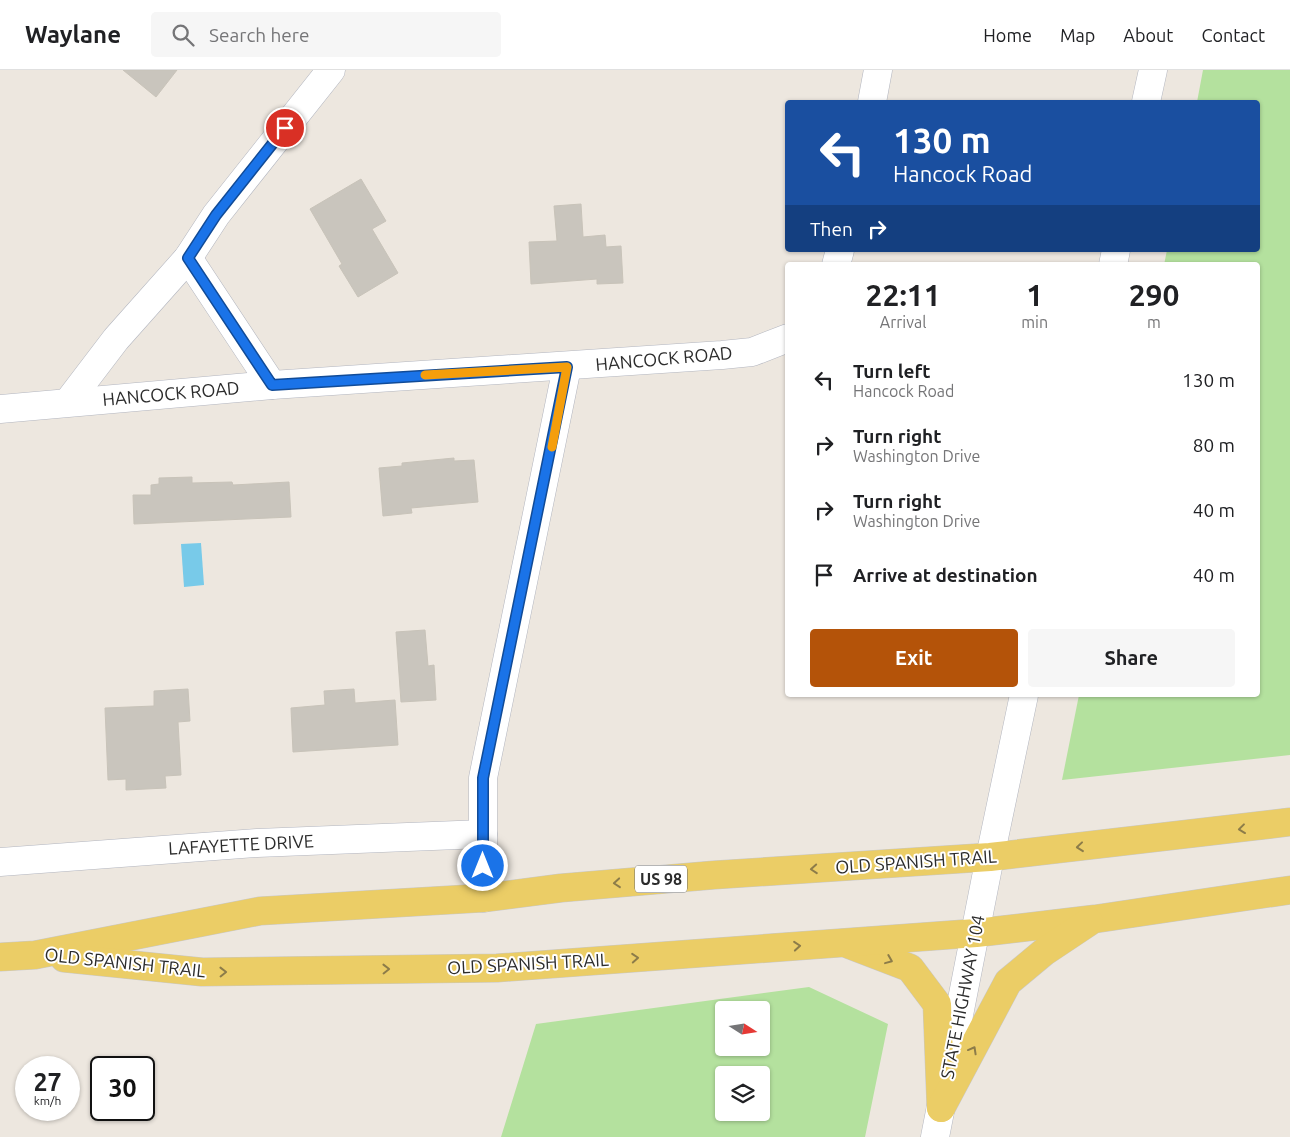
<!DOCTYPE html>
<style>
body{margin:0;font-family:Ubuntu,sans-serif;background:#f6f6f6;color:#202124;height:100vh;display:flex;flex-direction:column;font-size:19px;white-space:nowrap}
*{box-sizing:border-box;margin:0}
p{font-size:16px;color:#757577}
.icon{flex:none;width:28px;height:28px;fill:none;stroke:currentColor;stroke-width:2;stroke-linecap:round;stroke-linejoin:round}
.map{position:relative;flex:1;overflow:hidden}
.side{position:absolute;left:785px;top:192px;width:475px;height:435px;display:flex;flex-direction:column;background:#fff;border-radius:5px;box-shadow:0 1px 4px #0004}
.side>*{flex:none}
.top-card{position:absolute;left:785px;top:30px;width:475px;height:152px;border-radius:5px;box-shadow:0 1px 4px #0004;background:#1a4fa0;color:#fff;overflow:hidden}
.needle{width:32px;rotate:102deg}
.tools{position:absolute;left:715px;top:931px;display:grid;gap:10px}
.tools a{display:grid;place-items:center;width:55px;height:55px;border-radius:5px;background:#fff;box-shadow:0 1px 4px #0004;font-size:25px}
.speed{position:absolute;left:15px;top:986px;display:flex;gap:10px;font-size:25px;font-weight:700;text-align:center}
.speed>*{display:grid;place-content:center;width:65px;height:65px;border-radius:50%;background:#fff;box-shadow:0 1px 4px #0004;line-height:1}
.speed small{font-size:12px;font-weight:400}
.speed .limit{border:2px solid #111;border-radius:8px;background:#fff;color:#111}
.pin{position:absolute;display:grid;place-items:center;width:42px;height:42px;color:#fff;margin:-21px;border:2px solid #fff;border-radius:50%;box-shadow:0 1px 5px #0007}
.me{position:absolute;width:55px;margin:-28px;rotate:0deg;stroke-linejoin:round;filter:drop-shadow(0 0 4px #0008)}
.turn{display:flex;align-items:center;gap:18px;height:105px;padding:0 25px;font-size:22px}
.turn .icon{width:65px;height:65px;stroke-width:2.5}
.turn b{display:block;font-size:35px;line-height:42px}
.then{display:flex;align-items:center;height:48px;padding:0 25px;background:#0003;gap:10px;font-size:19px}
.eta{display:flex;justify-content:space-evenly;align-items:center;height:85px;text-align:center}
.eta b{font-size:30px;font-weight:700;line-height:35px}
.cta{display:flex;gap:10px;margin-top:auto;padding:10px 25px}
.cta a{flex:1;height:58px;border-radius:5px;background:#b45309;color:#fff;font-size:20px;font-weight:700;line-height:58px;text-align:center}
.cta a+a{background:#f6f6f6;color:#202124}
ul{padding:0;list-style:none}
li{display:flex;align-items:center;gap:15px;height:65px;padding:0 25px}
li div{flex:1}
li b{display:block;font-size:19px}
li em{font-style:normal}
header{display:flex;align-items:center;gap:30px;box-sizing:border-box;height:70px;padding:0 25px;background:#fff;border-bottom:1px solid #e0e0e0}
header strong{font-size:24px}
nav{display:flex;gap:28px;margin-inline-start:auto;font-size:18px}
.search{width:350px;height:45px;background:#f6f6f6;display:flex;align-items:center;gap:12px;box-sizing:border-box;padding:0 18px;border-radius:5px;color:#757577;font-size:19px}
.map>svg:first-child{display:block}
</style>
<header>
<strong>Waylane</strong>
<div class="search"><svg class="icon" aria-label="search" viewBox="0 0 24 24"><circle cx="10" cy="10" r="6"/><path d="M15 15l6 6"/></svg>Search here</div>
<nav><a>Home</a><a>Map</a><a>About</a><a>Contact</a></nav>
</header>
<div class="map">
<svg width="1290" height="1067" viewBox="0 0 1290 1067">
<rect width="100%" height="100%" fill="#ede7df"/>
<g fill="#b4e19e" fill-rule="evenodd">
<path d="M1203 0H1290V685L1062 710 1079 625H1258V195H1164L1167 180H1258V32H1197Z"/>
<path d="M809 917 888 954 865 1067H501L536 954ZM724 940H761V978H724ZM724 1005H761V1042H724Z"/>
</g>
<path fill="#78cae9" d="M201 473 204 515 184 517 181 474Z"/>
<g fill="#c9c5bd" stroke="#c8c3b9">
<path d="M123 0H177L156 27Z"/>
<path d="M361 109 386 151 372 159 398 203 358 227 339 196 342 194 310 139Z"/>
<path d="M581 134 583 167 605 165 606 177 621 176 623 213 597 214V209L531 214 529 172 557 171 554 136Z"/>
<path d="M454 388V391L474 390 478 432 411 438 412 443 383 446 379 398 402 396V393Z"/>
<path d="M192 407V413L232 412 233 415 289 412 291 447 134 454 133 425H151V415L159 414V408Z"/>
<path d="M425 560 428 596 434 595 436 630 401 632 396 562Z"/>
<path d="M188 619 190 651 178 652 181 705 165 706 166 718 126 720V709L108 710 105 638 154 636V621Z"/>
<path d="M354 619 355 633 395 630 398 675 293 682 291 638 325 635 324 621Z"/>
</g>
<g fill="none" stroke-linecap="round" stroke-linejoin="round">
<defs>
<g id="minor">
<path d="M872 32 878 0"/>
<path d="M188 188 272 315"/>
<path d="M836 195 840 180"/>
<path d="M68 332 116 269 188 188 216 145 331 0"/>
<path d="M0 339 272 315 722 285 752 282 788 268"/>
<path d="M0 792 257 773 483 764"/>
<path d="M483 828V708L567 297"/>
</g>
<g id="tertiary">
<path d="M1146 32 1153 0"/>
<path d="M1113 195 1116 180"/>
<path d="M990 787 1024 625"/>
</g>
<path id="secondary" d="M935 1067 990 787"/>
<g id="primary">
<path d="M850 875 910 898 937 934 941 1038"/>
<path d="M0 887 35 885 260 841 483 828 561 818 714 805 990 787 1290 752"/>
<path d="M64 888 202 902 497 898 976 863 1095 849 1290 820"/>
<path d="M941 1038 1008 912 1044 882 1089 852"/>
</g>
</defs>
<use href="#minor" stroke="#b2b5bf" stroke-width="29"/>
<use href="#tertiary" stroke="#b2b5bf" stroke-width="29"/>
<use href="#secondary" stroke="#b2b5bf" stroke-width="29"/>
<use href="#primary" stroke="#c8c8c8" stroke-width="29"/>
<use href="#minor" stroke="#fff" stroke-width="28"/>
<use href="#tertiary" stroke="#fff" stroke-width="28"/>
<use href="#secondary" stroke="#fff" stroke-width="28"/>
<use href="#primary" stroke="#ebcd66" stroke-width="28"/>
</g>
<defs><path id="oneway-chevron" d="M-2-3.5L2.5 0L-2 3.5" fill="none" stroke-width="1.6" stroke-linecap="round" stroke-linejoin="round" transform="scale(1.25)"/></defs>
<g stroke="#8c7c49">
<use href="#oneway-chevron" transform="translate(1242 759) rotate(173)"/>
<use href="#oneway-chevron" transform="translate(1080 777) rotate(174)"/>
<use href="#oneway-chevron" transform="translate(814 799) rotate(176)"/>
<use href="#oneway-chevron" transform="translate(617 813) rotate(175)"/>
<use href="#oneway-chevron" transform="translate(797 876) rotate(-5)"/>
<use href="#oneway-chevron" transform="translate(635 888) rotate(-4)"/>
<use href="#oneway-chevron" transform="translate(889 890) rotate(22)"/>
<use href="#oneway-chevron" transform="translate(386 899) rotate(-1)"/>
<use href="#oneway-chevron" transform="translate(223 902) rotate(-1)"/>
<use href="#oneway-chevron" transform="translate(973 980) rotate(-61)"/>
</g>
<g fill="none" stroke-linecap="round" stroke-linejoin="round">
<defs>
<path id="route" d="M285 58 216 145 188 188 272 315 567 297 483 708V796"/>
</defs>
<use href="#route" stroke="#114b97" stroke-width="12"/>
<use href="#route" stroke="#1a73e8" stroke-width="9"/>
<path stroke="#f59e0b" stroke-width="9" d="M425 305 567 297 552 377"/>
</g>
<g text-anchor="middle" stroke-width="4" stroke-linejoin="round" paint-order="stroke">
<rect fill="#fff" stroke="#6b6b6b" stroke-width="1" x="635" y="795.5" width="52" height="27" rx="4"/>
<g font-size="16" font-weight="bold" fill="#2c2c2c">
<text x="661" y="815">US 98</text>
</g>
<g font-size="18" fill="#2c2c2c" stroke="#fff">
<text transform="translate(664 289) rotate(-5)" y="6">HANCOCK ROAD</text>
<text transform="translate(171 324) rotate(-5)" y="6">HANCOCK ROAD</text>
<text transform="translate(241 775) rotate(-3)" y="6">LAFAYETTE DRIVE</text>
<text transform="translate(916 792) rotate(-4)" y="6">OLD SPANISH TRAIL</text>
<text transform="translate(125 893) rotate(6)" y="6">OLD SPANISH TRAIL</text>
<text transform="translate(528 894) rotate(-3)" y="6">OLD SPANISH TRAIL</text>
<text transform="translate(963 927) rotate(-79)" y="6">STATE HIGHWAY 104</text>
</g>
</g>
</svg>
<div class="tools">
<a><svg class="needle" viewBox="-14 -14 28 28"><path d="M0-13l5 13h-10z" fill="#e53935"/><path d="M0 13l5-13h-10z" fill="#757577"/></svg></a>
<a><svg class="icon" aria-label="layers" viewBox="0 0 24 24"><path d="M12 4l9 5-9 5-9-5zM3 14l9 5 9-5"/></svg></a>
</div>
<div class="speed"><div>27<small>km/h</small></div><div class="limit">30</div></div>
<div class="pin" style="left:285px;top:58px;background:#d93025"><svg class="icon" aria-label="arrive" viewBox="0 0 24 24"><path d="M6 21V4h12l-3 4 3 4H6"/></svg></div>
<svg class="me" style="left:483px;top:796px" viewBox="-20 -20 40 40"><circle r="17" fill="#1a73e8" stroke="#fff" stroke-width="3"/><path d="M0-11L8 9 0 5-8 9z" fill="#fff"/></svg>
<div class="top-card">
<div class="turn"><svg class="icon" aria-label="left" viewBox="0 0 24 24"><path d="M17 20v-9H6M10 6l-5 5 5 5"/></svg><div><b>130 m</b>Hancock Road</div></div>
<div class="then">Then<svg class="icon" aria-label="right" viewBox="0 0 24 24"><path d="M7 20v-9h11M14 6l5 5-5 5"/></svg></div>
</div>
<section class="side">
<div class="eta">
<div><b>22:11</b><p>Arrival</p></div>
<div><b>1</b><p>min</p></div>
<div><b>290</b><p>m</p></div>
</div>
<ul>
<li><svg class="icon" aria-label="left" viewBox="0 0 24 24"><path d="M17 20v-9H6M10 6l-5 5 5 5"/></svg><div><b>Turn left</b><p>Hancock Road</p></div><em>130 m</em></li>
<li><svg class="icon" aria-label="right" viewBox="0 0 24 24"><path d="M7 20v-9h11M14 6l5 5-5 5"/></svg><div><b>Turn right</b><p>Washington Drive</p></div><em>80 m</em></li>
<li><svg class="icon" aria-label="right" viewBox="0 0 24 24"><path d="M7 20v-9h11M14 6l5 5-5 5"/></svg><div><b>Turn right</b><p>Washington Drive</p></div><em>40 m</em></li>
<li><svg class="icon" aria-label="arrive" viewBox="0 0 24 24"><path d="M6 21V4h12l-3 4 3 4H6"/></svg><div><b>Arrive at destination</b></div><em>40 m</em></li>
</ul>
<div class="cta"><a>Exit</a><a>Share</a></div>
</section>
</div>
